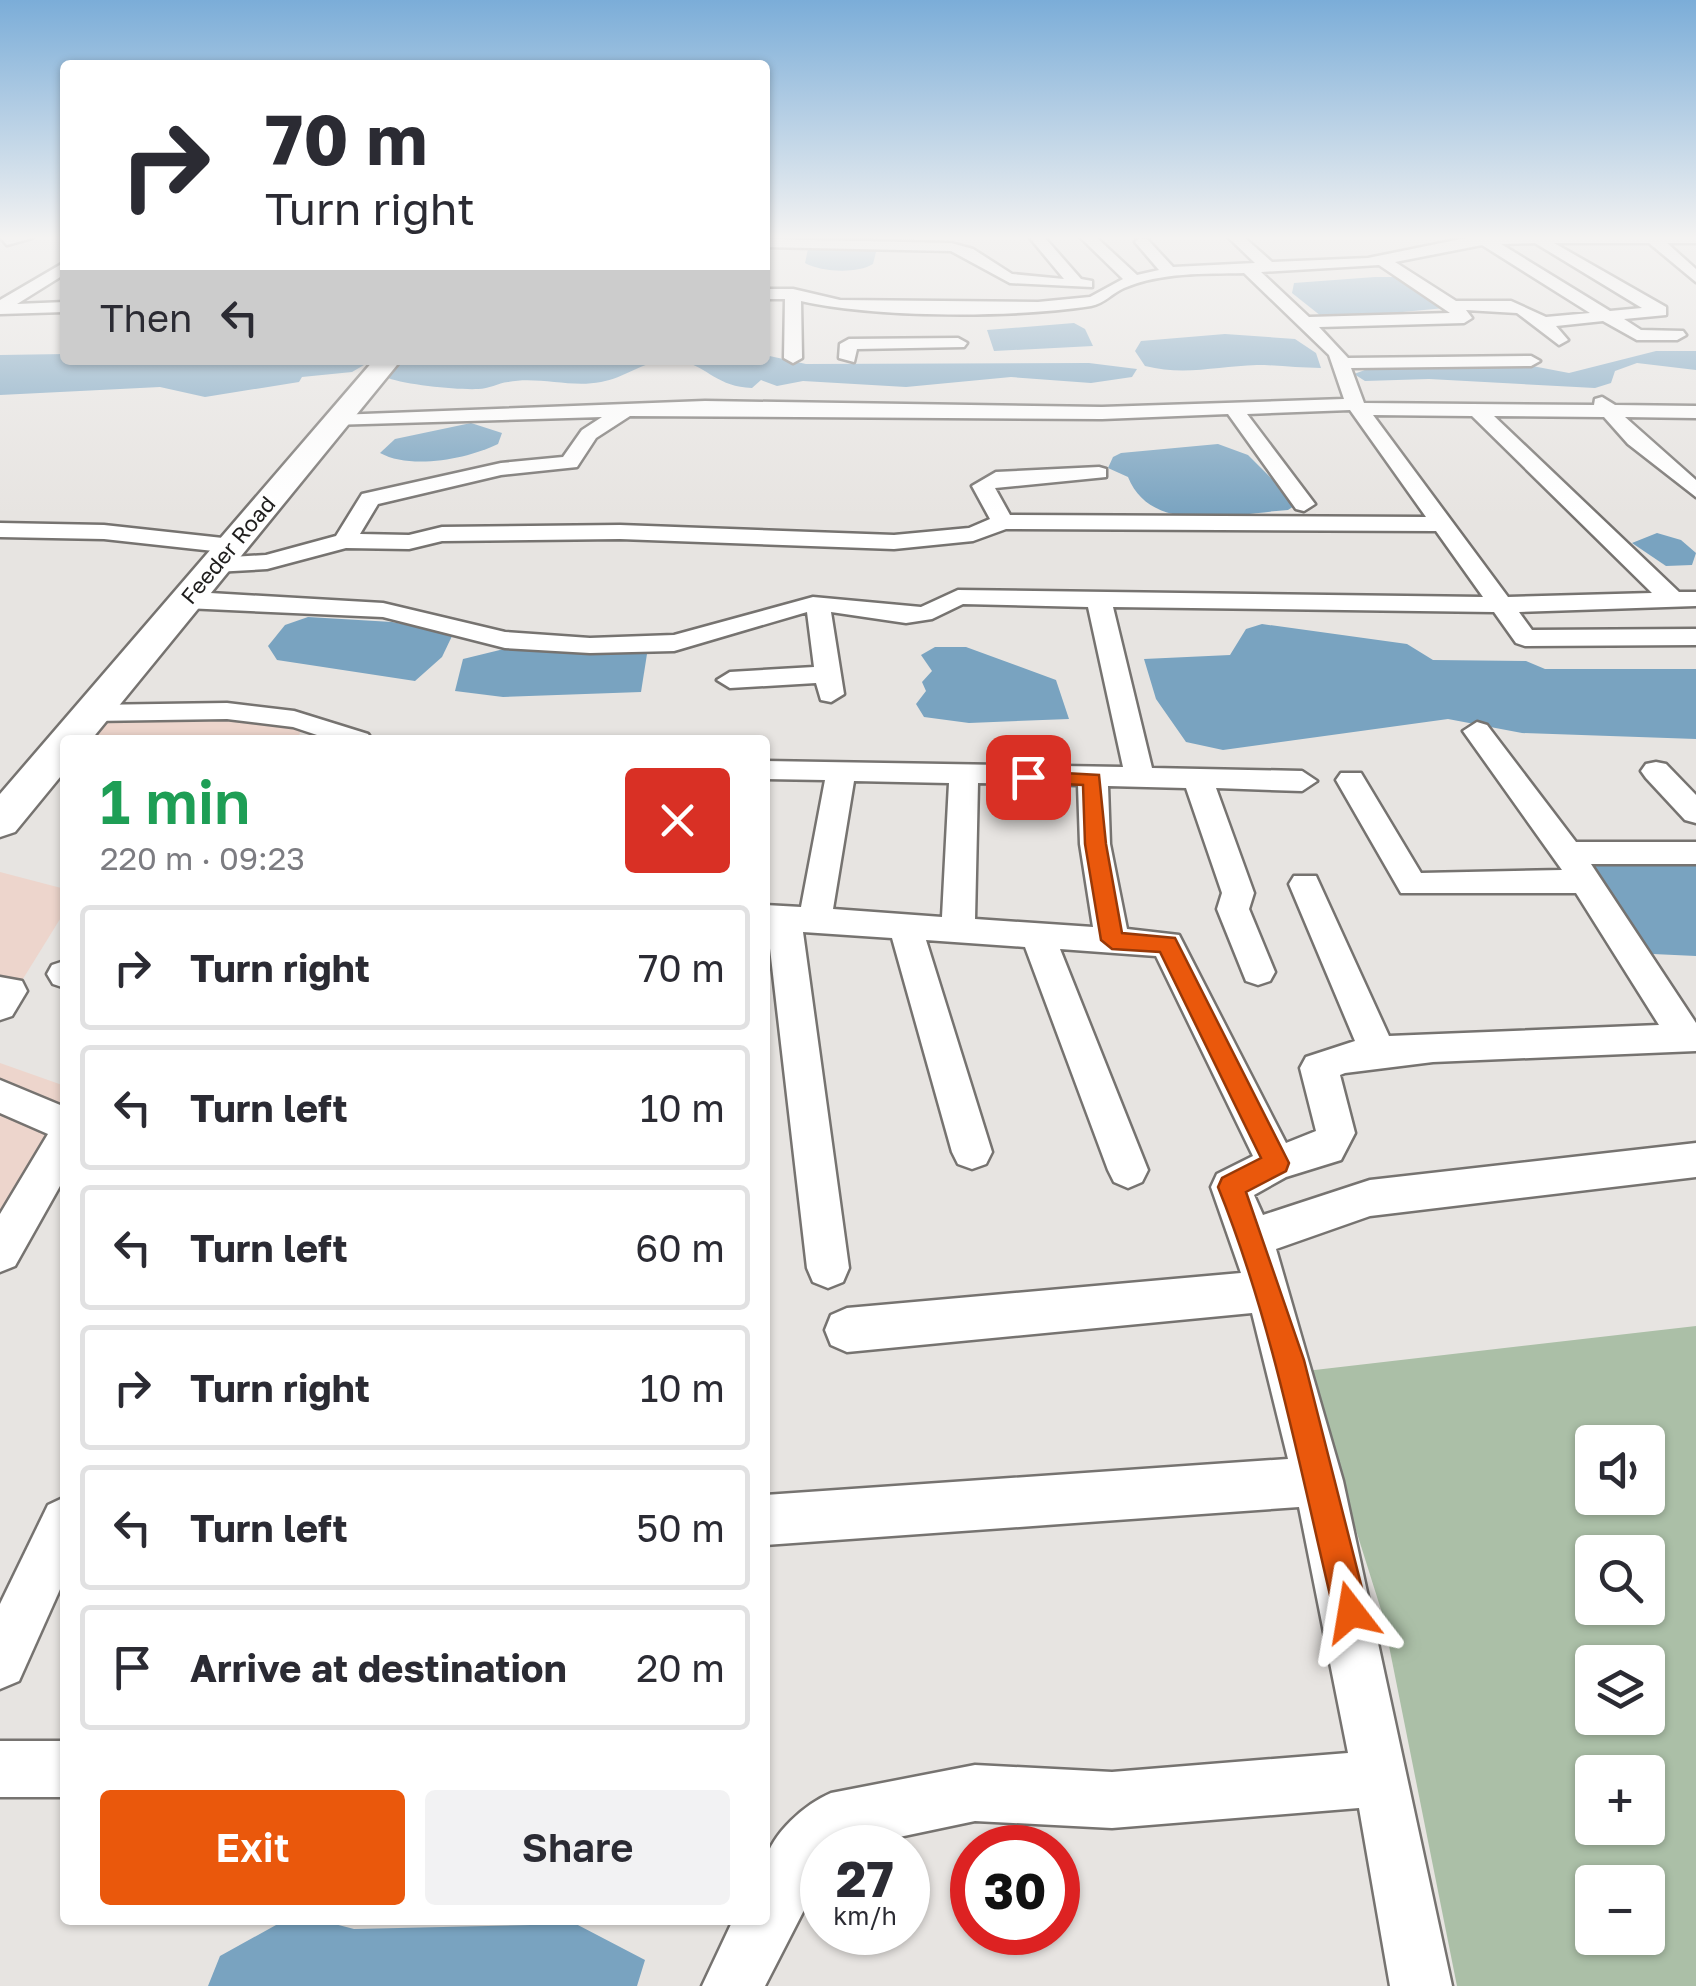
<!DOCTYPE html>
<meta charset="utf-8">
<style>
body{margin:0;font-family:"Golos Text",sans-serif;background:#f2f2f3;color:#2b2b33;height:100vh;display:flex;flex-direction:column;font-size:38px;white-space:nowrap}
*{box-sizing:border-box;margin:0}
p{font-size:32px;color:#7c7c81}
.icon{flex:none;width:55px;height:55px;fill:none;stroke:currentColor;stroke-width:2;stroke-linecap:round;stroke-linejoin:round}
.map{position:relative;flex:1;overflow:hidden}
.sheet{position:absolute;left:60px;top:735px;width:710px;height:1190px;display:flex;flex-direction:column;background:#fff;border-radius:10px;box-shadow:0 2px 8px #0004}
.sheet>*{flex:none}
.hud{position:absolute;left:60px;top:60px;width:710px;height:305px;border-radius:10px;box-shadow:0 2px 8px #0004;background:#fff;color:#2b2b33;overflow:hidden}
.tools{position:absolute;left:1575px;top:1425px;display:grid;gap:20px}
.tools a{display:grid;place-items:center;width:90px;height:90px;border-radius:10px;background:#fff;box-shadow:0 2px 8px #0004;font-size:50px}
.speed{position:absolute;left:800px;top:1825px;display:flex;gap:20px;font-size:50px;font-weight:700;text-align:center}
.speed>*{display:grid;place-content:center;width:130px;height:130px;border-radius:50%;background:#fff;box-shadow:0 2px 8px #0004;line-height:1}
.speed small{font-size:25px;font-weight:400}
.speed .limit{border:15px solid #d22;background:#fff;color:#111}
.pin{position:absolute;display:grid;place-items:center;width:85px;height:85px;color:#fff;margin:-42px;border-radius:20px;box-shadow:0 5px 15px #0006}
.me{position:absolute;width:110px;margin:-55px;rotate:346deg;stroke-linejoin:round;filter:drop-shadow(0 0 8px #0008)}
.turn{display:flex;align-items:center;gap:35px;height:210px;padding:0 40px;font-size:45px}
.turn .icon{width:130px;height:130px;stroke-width:2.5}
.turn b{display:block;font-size:70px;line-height:85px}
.then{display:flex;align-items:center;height:95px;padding:0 40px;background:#0003;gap:20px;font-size:38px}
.round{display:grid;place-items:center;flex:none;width:105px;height:105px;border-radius:10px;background:#f2f2f3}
.summary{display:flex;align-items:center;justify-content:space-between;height:170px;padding:0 40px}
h1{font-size:60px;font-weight:600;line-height:75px;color:#1e9e55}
.button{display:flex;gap:20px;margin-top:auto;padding:20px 40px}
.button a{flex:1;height:115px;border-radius:10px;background:#ea580c;color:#fff;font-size:40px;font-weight:600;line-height:115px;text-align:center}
.button a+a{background:#f2f2f3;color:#2b2b33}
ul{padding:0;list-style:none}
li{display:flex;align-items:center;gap:30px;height:125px;margin:0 20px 15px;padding:0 20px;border:5px solid #e1e1e2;border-radius:10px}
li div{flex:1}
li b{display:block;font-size:38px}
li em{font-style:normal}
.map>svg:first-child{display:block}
</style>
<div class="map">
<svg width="1696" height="1986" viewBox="0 0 1696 1986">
<rect width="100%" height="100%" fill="#e7e4e1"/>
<g fill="#edd5cc">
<path d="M254 717 303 728 296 740H74L93 718Z"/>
<path d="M0 872 65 889V911L0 1016Z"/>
<path d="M0 1063 65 1086V1120L0 1235Z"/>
</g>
<path fill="#abbfa7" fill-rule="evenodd" d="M1696 1326V1986H1457L1383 1616 1306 1371ZM1592 1442H1648V1498H1592ZM1592 1552H1648V1608H1592ZM1592 1662H1648V1718H1592ZM1592 1772H1648V1828H1592ZM1592 1882H1648V1938H1592Z"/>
<g fill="#79a3c0">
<path d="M814 248H871L876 252 873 264C857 274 821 272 805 263L808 249Z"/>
<path d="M1375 277H1399L1445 308 1339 318 1321 316 1292 293 1294 283Z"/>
<path d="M1074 323 1085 329 1093 346 994 351 987 330Z"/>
<path d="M1225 334 1295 339 1316 353 1321 368C1299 368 1278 365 1257 365 1218 366 1185 376 1145 366L1135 351 1141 341Z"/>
<path d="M1656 351H1696V370L1637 363 1615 371 1611 383 1595 388 1429 379 1365 381 1354 374 1373 367 1527 365 1569 373Z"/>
<path d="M65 354V360H364V365L352 372 302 377 299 382 205 397 160 387 0 395V355Z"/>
<path d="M765 355 806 364 1089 363 1137 369 1132 377 1091 383 1011 377 906 387 803 381 777 386 761 380 752 388C718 387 709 368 680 360H765Z"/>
<path d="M665 360C643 362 624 378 601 382 570 388 538 376 508 382 498 383 489 389 478 389 458 390 407 385 388 378L396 362Z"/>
<path d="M471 423 502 433 498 444C467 459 411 470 380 453L395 439Z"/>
<path d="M1218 444 1248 455 1297 504 1288 510C1236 513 1152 537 1128 477L1108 468 1113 457 1121 453Z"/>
<path d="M1657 533 1681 540 1696 553 1692 565 1666 566 1632 543Z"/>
<path d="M308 617 392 622 453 634 442 657 415 681 277 660 268 646 285 625Z"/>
<path d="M1262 624 1407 644 1433 660 1526 661 1545 669H1696V739L1522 733 1448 719 1223 750 1186 742 1156 699 1144 659 1230 655 1246 629Z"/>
<path d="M935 647H966L1056 680 1069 719 969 723 924 717 916 704 926 691 922 682 932 671 921 655Z"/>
<path d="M508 648 625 649 647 654 641 692 503 697 455 691 463 659Z"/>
<path d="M1587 862 1696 864V956L1653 954 1621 922Z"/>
<path d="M285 1920H319L354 1929 576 1924 645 1960 637 1986H208L220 1956Z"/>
</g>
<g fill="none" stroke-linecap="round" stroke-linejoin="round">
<defs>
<g id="street">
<path d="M1 238H32L7 245Z"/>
<path d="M1030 238H1045L1081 279 1092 281V287L1010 283 951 251 765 247V239L951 243 973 249 1012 274 1064 279Z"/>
<path d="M1081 238H1097L1137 275 1159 270 1135 242 1139 238 1147 239 1173 267 1255 263 1229 238H1245L1272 262 1368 258 1466 238H1696V243H1667L1696 269V282L1649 243H1554L1666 307V315L1624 319 1641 330 1683 331 1686 335 1677 340H1637L1603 321 1556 326 1568 340 1559 345 1517 313 1466 310 1472 318 1464 323 1319 327 1348 358 1531 356 1540 361 1531 366 1351 368 1364 403 1594 405 1595 399 1602 397 1615 405 1696 406V418L1625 417 1696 480V497L1628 444 1604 417 1494 416 1679 592H1696V606L1519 612 1532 630 1696 629V645L1525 646 1516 643 1494 612 1113 607 1152 768 1302 771 1317 781 1302 791 1216 788 1254 893 1249 909 1275 972 1270 981 1258 985 1246 981 1217 909 1222 893 1186 788 1108 786 1110 844 1127 929 1179 935 1286 1143 1316 1131 1300 1068 1306 1057 1355 1041 1289 884 1294 876H1316L1389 1036 1659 1025 1576 893H1401L1336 780 1341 773H1361L1421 873 1562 870 1463 731 1477 722 1487 725 1576 842H1696V864H1591L1696 1023V1051L1433 1062 1345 1073 1340 1075 1355 1133 1341 1160 1286 1177 1254 1195 1263 1215 1370 1180 1696 1143V1177L1370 1216 1276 1249 1343 1481 1452 1986H1390L1359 1808 1112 1828 975 1821 847 1848H822V1875L765 1986H702L733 1920H765C765 1902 761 1880 765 1862 772 1833 805 1804 831 1793L975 1765 1112 1772 1348 1753 1299 1507 765 1545V1495L1288 1459 1252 1313 847 1352 831 1345 825 1330 831 1315 847 1308 1241 1273 1211 1187 1217 1174 1253 1156 1156 956 1060 949 1148 1170 1142 1182 1128 1188 1114 1182 1108 1170 1025 947 926 940 992 1152 986 1164 972 1169 958 1164 952 1152 892 938 803 932 849 1268 843 1282 828 1288 813 1282 807 1268 765 905 801 907 825 780 765 779V761L1123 767 1088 607 963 604 932 619 906 623 831 612 844 694 831 702 821 700 816 683 730 688 717 680 730 672 814 667 807 612 674 651 590 653 505 648 383 617 185 608 173 601 185 594 210 593 383 603 505 632 590 638 674 635 813 597 921 607 958 590 1483 597 1436 531 1006 529 973 541 894 549 620 539 442 541 409 549 346 548 267 569 215 572 203 565 215 558 266 555 336 536 362 494 501 463 563 457 582 430 602 417 330 425V417L337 415 705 401 1102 407 1344 399 1329 355 1244 273C1204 274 1161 272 1124 288 1112 293 1104 304 1091 306 1014 318 876 318 801 301L802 358 793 363 784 358 785 299H765V289H793L840 300 1038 302 1090 297 1123 279ZM1501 244 1535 243 1642 308 1610 311ZM1482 245 1590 313 1546 317 1511 301H1456L1395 262ZM1379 265 1450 313 1309 317 1261 272ZM1350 410 1426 517 1010 515 995 488 1106 477V469L1099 467 996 472 972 486 990 519 969 528 894 535 620 525 442 527 409 535 360 534 378 504 501 475 577 467 596 438 630 416 1102 419 1228 414 1296 509 1304 511 1315 504 1247 414ZM1373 415 1472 416 1652 593 1508 597ZM854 781 949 783 942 917 833 909ZM978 783 1078 785 1080 844 1093 927 975 919Z"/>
<path d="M65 262V274L17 304 65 302V312L0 314V300Z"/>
<path d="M958 338 967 343 964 347 857 349 854 362 839 358 840 344 849 339Z"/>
<path d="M0 523 104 525 232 539 243 546 232 553 104 539 0 537Z"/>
<path d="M227 703 294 711 368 734 372 740H332L293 727 227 719 91 721 77 713 91 705Z"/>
<path d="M1656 762 1666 764 1696 795V823L1685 820 1646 778 1641 771 1646 764Z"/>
<path d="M64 961H65V988L53 984 47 974 52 965Z"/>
<path d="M0 977 22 981 27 991 12 1016 0 1020Z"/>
<path d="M0 1080 65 1107V1177L15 1266 0 1272V1214L48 1134 0 1113Z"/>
<path d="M65 1497V1578L19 1681 0 1689V1604L48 1505Z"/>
<rect x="0" y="1741" width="65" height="56"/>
</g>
<path id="secondary" d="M374 360H401L91 740H65V771L15 832 0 837V794Z"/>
</defs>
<use href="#street" stroke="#767370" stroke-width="5"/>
<use href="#secondary" stroke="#767370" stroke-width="5"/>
<use href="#street" fill="#fff" fill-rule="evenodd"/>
<use href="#secondary" fill="#fff" fill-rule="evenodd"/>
</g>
<linearGradient id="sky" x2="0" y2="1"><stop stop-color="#7badd8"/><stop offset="0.46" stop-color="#f4f3f2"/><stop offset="1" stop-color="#f4f3f2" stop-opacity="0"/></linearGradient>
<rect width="1696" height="516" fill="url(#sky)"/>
<path fill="#ea580c" stroke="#983908" stroke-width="2.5" d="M1028 771 1099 775 1106 844 1122 933 1175 938 1289 1163 1286 1171 1246 1192 1304 1360 1368 1612 1363 1624 1351 1629 1339 1624 1334 1612C1300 1470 1273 1323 1218 1187L1222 1178 1261 1158 1160 952 1112 949 1101 940 1085 844 1083 785 1022 782 1019 777Z"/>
<g text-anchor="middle" stroke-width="8" stroke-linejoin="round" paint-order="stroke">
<g font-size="22" fill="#1f1e1d" stroke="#fff">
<text transform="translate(228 550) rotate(-50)" y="8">Feeder Road</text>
</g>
</g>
</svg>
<div class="tools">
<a><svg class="icon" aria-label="sound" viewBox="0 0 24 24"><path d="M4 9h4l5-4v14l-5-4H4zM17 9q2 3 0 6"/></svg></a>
<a><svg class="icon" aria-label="search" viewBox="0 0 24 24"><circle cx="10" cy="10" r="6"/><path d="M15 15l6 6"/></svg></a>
<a><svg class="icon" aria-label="layers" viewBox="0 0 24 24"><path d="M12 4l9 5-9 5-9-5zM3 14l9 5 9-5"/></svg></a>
<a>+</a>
<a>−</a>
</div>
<div class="speed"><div>27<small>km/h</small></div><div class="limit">30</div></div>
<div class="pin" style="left:1028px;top:777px;background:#d93025"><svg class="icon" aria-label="arrive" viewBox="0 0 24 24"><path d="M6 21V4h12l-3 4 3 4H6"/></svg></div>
<svg class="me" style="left:1351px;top:1612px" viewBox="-20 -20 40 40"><path d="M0-17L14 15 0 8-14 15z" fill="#ea580c" stroke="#fff" stroke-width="4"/></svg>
<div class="hud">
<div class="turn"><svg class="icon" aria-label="right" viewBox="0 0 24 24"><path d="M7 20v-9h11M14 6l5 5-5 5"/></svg><div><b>70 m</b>Turn right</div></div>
<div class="then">Then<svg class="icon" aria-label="left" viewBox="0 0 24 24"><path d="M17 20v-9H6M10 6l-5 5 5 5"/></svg></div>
</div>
<section class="sheet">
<div class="summary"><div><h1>1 min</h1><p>220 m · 09:23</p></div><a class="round" style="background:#d93025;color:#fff"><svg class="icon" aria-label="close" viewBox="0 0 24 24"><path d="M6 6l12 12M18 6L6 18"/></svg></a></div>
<ul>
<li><svg class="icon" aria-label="right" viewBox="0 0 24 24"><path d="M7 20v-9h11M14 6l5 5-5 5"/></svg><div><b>Turn right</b></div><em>70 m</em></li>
<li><svg class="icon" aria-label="left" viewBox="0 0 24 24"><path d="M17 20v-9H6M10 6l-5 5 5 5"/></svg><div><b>Turn left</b></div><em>10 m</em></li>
<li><svg class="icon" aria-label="left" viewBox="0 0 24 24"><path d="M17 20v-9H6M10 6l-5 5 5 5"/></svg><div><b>Turn left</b></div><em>60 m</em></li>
<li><svg class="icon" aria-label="right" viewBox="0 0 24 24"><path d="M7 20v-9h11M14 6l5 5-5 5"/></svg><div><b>Turn right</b></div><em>10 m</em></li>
<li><svg class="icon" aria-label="left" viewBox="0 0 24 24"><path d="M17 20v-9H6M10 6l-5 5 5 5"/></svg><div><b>Turn left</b></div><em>50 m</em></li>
<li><svg class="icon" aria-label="arrive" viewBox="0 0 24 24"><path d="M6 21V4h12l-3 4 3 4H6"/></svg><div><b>Arrive at destination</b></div><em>20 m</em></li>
</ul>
<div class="button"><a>Exit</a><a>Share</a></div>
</section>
</div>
